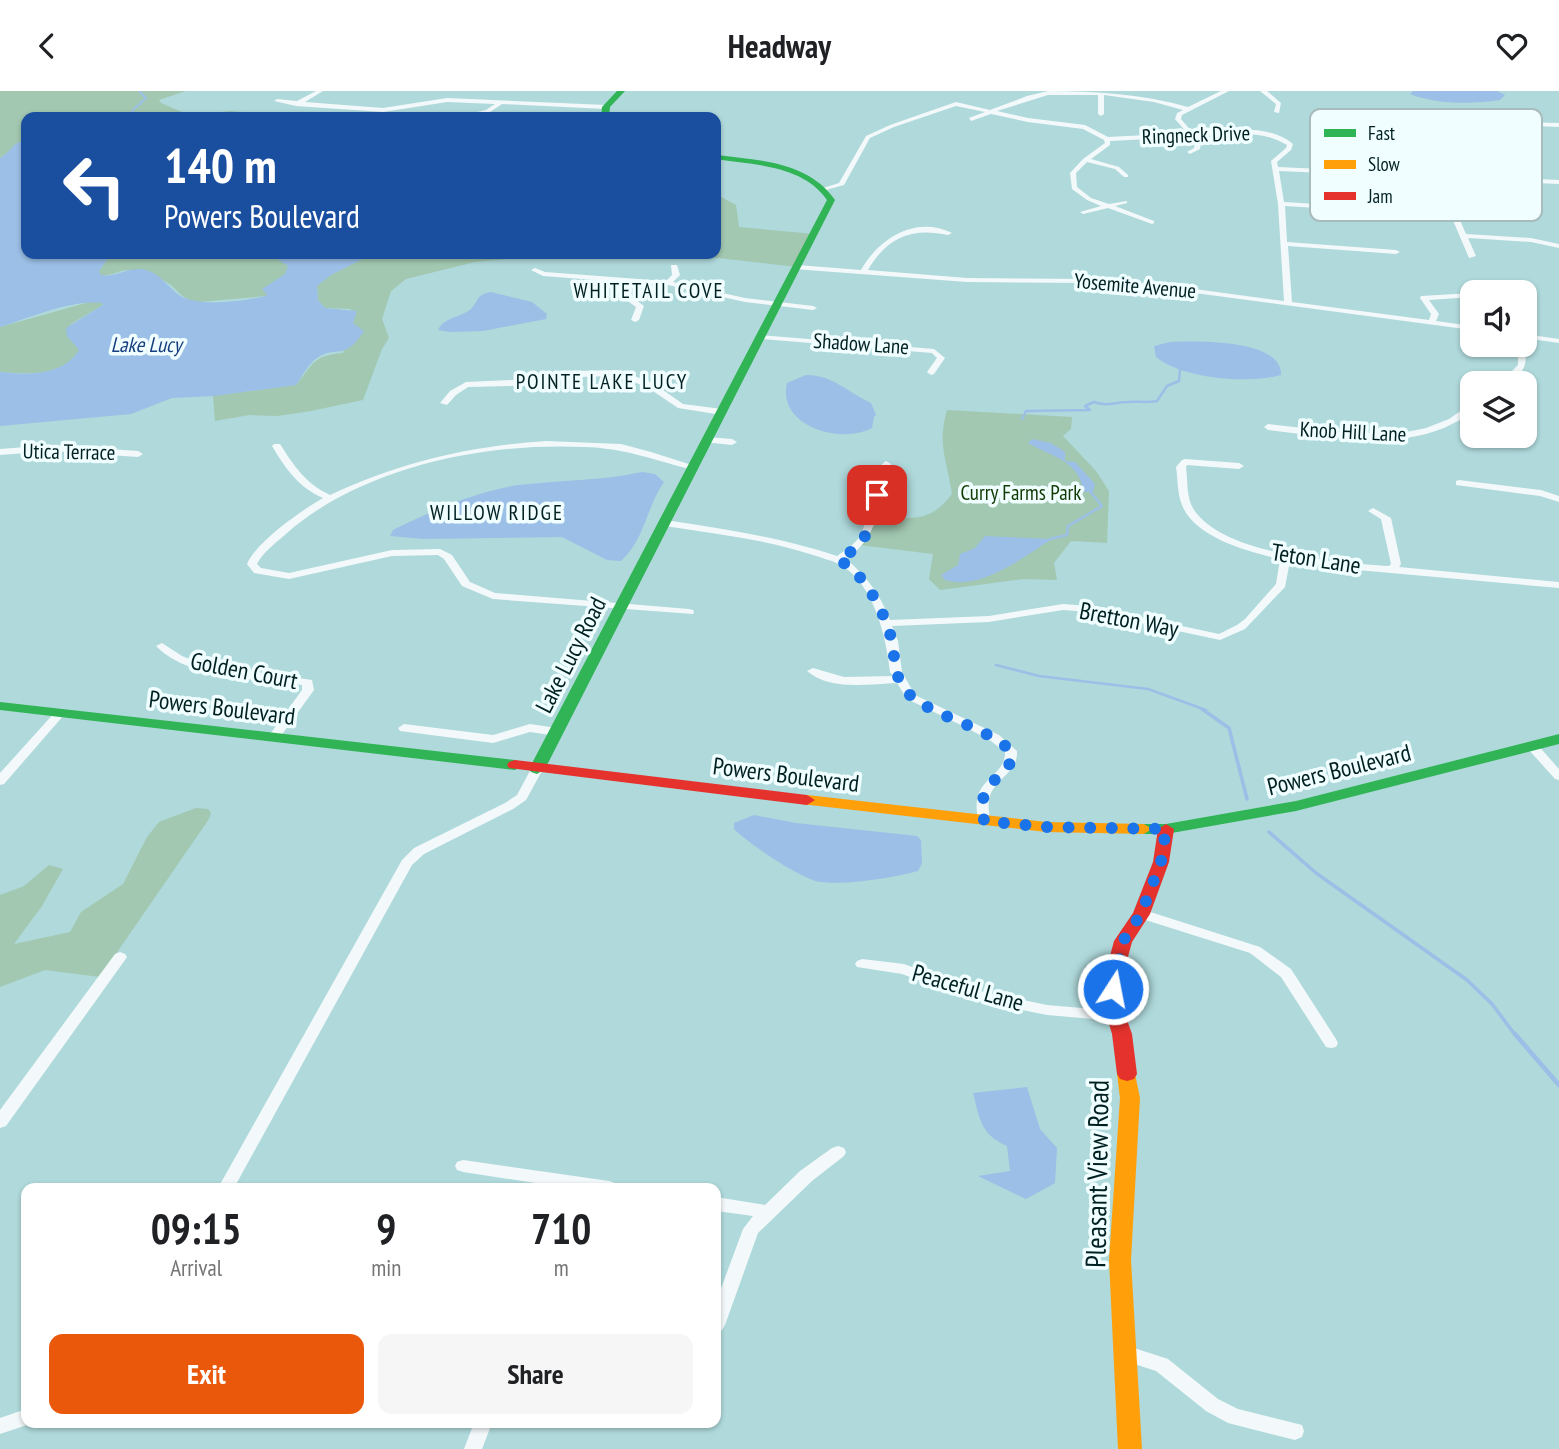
<!DOCTYPE html>
<style>
body{margin:0;font-family:"PT Sans Narrow",sans-serif;background:#f6f6f6;color:#202124;height:100vh;display:flex;flex-direction:column;font-size:26px;white-space:nowrap}
*{box-sizing:border-box;margin:0}
p{font-size:23px;color:#757577}
.icon{flex:none;width:38px;height:38px;fill:none;stroke:currentColor;stroke-width:2;stroke-linecap:round;stroke-linejoin:round}
.map{position:relative;flex:1;overflow:hidden}
.drawer{position:absolute;left:21px;top:1092px;width:700px;height:245px;display:flex;flex-direction:column;background:#fff;border-radius:14px;box-shadow:0 2px 5px #0004}
.drawer>*{flex:none}
.top-card{position:absolute;left:21px;top:21px;width:700px;height:147px;border-radius:14px;box-shadow:0 2px 5px #0004;background:#1a4fa0;color:#fff;overflow:hidden}
.fabs{position:absolute;left:1460px;top:189px;display:grid;gap:14px}
.fabs a{display:grid;place-items:center;width:77px;height:77px;border-radius:14px;background:#fff;box-shadow:0 2px 5px #0004;font-size:35px}
.pin{position:absolute;display:grid;place-items:center;width:60px;height:60px;color:#fff;margin:-30px;border-radius:14px;box-shadow:0 4px 10px #0006}
.me{position:absolute;width:77px;margin:-38px;rotate:11deg;stroke-linejoin:round;filter:drop-shadow(0 0 5px #0008)}
.turn{display:flex;align-items:center;gap:24px;height:147px;padding:0 28px;font-size:32px}
.turn .icon{width:91px;height:91px;stroke-width:2.5}
.turn b{display:block;font-size:49px;line-height:60px}
.eta{display:flex;justify-content:space-evenly;align-items:center;height:119px;text-align:center}
.eta b{font-size:42px;font-weight:600;line-height:49px}
.cta{display:flex;gap:14px;margin-top:auto;padding:14px 28px}
.cta a{flex:1;height:80px;border-radius:14px;background:#ea580c;color:#fff;font-size:28px;font-weight:600;line-height:80px;text-align:center}
.cta a+a{background:#f6f6f6;color:#202124}
header{display:flex;justify-content:space-between;align-items:center;height:91px;padding:0 28px;background:#fff;font-size:32px;font-weight:600}
.map>svg:first-child{display:block}
</style>
<header><svg class="icon" aria-label="back" viewBox="0 0 24 24"><path d="M15 5l-7 7 7 7"/></svg>Headway<svg class="icon" aria-label="heart" viewBox="0 0 24 24"><path d="M12 20l-8-8c-3-5 5-10 8-4 3-6 11-1 8 4z"/></svg></header>
<div class="map">
<svg width="1559" height="1358" viewBox="0 0 1559 1358">
<rect width="100%" height="100%" fill="#afd9db"/>
<g fill="#a2c8b1">
<path d="M0 0H186L159 9 161 12 182 21 200 24 230 20 301 26H26V49L0 67Z"/>
<path d="M716 103 736 114 739 136 814 143 797 176 682 163H716Z"/>
<path d="M111 163H287L277 166 288 175 286 183 263 199 268 203 266 205 199 211C179 208 180 199 166 191 159 186 137 179 128 179 118 179 111 186 100 184L99 180Z"/>
<path d="M372 163H530L528 166 475 171 406 188 391 200 382 228 389 247 382 258 363 309 311 320 277 325 249 324 215 330 213 305 296 294C314 272 312 265 343 262L353 232 351 218 325 217 318 209 317 195 331 184Z"/>
<path d="M93 210 102 212 103 214 71 233 67 245 80 259C62 286 28 283 0 281V236Z"/>
<path d="M947 319 1072 326 1071 338 1063 345 1096 380 1109 400 1107 452 1071 450 1054 472 1057 489 1024 488 940 499 929 488 933 463 859 454 872 425C908 426 928 435 952 403 947 368 937 355 947 319Z"/>
<path d="M196 717 208 718 211 722 209 728 100 886 45 879 0 896V804L24 795 49 774 63 778 42 815 14 853 70 841 81 821 123 793 147 746 159 731Z"/>
</g>
<g fill="#9bbfe6">
<path d="M1413 0H1497L1505 4 1500 9C1471 13 1438 14 1410 3Z"/>
<path d="M26 49V163H111L99 180 101 184C117 187 132 173 149 180 162 185 168 196 179 204 198 217 244 210 266 205L267 203 262 198 285 183 288 175 276 167 287 163H372L331 184 317 195 318 209 325 217 357 220 353 232 364 240C343 272 337 253 317 267 308 273 302 286 296 294L214 305 172 307 131 323 0 335V281C28 284 63 285 79 259L67 245 66 237 103 214 102 212C72 208 29 227 0 236V67C12 61 10 52 26 49Z"/>
<path d="M491 201 532 211 547 223 546 228 483 240 449 241 438 239C444 226 460 227 471 218 479 210 475 204 491 201Z"/>
<path d="M1170 251C1197 250 1282 248 1281 284 1249 293 1182 288 1156 266L1154 255Z"/>
<path d="M806 284C833 284 847 301 871 312L876 324 874 326 872 337C840 354 777 335 787 292Z"/>
<path d="M1032 348 1051 352 1065 361V370L1075 371 1095 393 1093 401H1083C1080 369 1051 366 1028 352Z"/>
<path d="M642 381 655 383 664 391C646 417 645 448 621 470L607 469 562 446 424 448 390 445 393 439C432 420 476 400 519 394 560 389 601 390 642 381Z"/>
<path d="M985 445 1052 448C1023 466 982 500 945 489L941 484 958 474 960 463 975 457Z"/>
<path d="M754 724 796 732 917 745 921 749 922 772 918 780C893 787 847 794 821 791 802 789 748 752 734 738V732Z"/>
<path d="M1027 996 1040 1038 1057 1057 1055 1092 1026 1108 978 1085 1010 1080 1007 1055C980 1043 980 1028 973 1002Z"/>
</g>
<g fill="none" stroke-linecap="round" stroke-linejoin="round">
<path stroke="#9bbfe6" stroke-width="2" d="M132 26V20L146 7 139 0"/>
<g stroke="#9bbfe6" stroke-width="2.5">
<path d="M1022 328 1026 320 1090 319 1085 315 1094 311C1107 316 1115 311 1128 311 1138 310 1146 312 1157 310L1167 295 1179 290 1180 278"/>
<path d="M1050 448 1067 444 1068 435 1102 415 1089 399"/>
<path d="M996 574 1039 585 1148 598 1206 619"/>
</g>
<g stroke="#9bbfe6" stroke-width="3.5">
<path d="M1202 618 1229 637 1247 708"/>
<path d="M1269 741 1316 782 1467 889 1492 913 1516 945"/>
</g>
<path stroke="#9bbfe6" stroke-width="4.5" d="M1515 943 1559 994"/>
<g fill="#f3f9fa" fill-rule="evenodd">
<path d="M316 0H323L305 11 383 17 447 7 606 14 609 16 606 18 502 13 490 21 455 26 486 19 495 13 447 11 383 21 296 15 274 10 277 8 297 10Z"/>
<path d="M1048 0C1096 0 1142 3 1188 16L1221 0H1229L1182 24 1181 28 1193 42C1224 40 1267 31 1293 53L1291 59 1277 71 1278 76 1387 81 1375 47 1378 45 1381 47 1394 81 1559 89V93L1442 88 1466 143 1531 147 1559 153V157L1531 151 1468 147 1476 165 1469 167 1435 87 1279 80 1284 111 1366 116 1369 118 1366 120 1285 115 1287 151 1396 159 1400 161 1396 163 1288 155 1292 211 1429 229 1431 223 1420 207 1421 205 1472 202V206L1429 209 1439 223 1436 230 1472 235V239L1172 199 1094 192 967 191 794 178 793 176 797 174 861 179C879 147 916 124 952 142L948 144C912 136 887 146 868 179L967 187 1094 188 1172 195 1284 210 1278 113 1271 70 1286 57 1287 54C1260 37 1225 44 1196 45L1201 52 1200 58 1190 63 1187 61 1194 57 1195 52 1189 46 1110 50V54L1091 68 1119 76 1128 84V86H1124L1115 78 1087 71 1076 82 1077 96 1091 107 1109 113 1127 110V112L1115 115 1154 130V132L1152 133 1108 117 1083 123 1080 121 1101 115 1087 109 1072 98 1070 82 1083 68 1105 52 1104 49 1083 38 1028 31 991 23 971 30 969 27 985 21 956 15 894 36 870 47 844 94 826 99 823 97 839 92 866 45 890 34 956 11 990 19 1027 5ZM1048 4H1098V23L1101 25 1104 23V4L1154 11 1183 19 1177 22 1175 28 1187 42 1108 46 1085 34 1028 27 997 20Z"/>
<path d="M1260 0H1267L1281 12 1279 22 1274 21 1276 13Z"/>
<path d="M1514 31 1559 32V36L1512 34Z"/>
<path d="M671 174H677L680 184 673 191 745 207 813 215 817 217 813 219 745 211 668 194 615 190 616 194 644 215 639 229 635 231 631 229 636 216 610 197 607 190 543 185 531 179 535 177 545 181 666 190 672 184Z"/>
<path d="M1524 243 1559 248V252L1524 247Z"/>
<path d="M758 244 934 258 945 267 934 283 931 284 927 281 937 267 932 262 761 248H758Z"/>
<path d="M1515 254H1523C1532 278 1517 292 1493 292L1512 280 1518 274V262Z"/>
<path d="M618 279 653 292 683 313 722 318 726 321 722 324 678 317 647 296 617 285 577 286 512 295 468 296 456 304 447 314 440 312 450 300 466 291 512 289 577 280Z"/>
<path d="M1472 312V319C1466 324 1461 329 1454 332 1401 361 1325 345 1268 339L1264 336 1268 333 1347 342H1402L1426 337 1449 328Z"/>
<path d="M707 346 732 348 737 351 732 354 704 351V347Z"/>
<path d="M546 350 621 353 651 361 698 376 693 379C654 369 624 357 584 356 485 351 362 376 287 442 277 451 263 461 257 473L261 477 289 482 392 459 440 458 452 464 470 491 495 502 689 518 693 519 694 521 693 523 493 508 462 495 444 468 438 464 392 465 289 488 254 482 247 473C256 451 302 419 323 407 299 397 285 377 272 355L274 353H280C294 375 306 393 330 404 400 371 470 355 546 350Z"/>
<path d="M52 354 138 360 143 363 138 366 52 360 0 364V358Z"/>
<path d="M1185 368 1239 372 1244 375 1239 378 1187 374 1186 376C1188 390 1186 407 1194 419 1226 465 1337 471 1389 475L1391 473 1381 428 1368 420 1373 417 1391 427 1401 473 1399 476 1559 491V497L1357 479 1290 470 1285 496 1245 538 1220 549 1089 521 1063 519 989 531 892 535 898 550 902 581 915 604 999 644 1017 660C1018 681 999 685 991 702 987 711 989 721 990 730L984 734 978 730C977 721 975 711 979 702 985 686 1006 680 1005 661L991 650 965 636 907 608 897 592C869 593 830 600 807 580L813 577 844 586 893 585 890 581C886 545 874 492 839 473 831 469 821 467 813 464 765 448 715 443 665 435L660 432 665 429C724 438 780 446 837 465 844 460 852 455 858 448 872 429 868 381 886 370L891 373C877 410 882 444 846 468 866 484 881 505 890 529L989 525 1063 513 1089 515 1219 543 1237 534 1245 528 1276 493 1280 468C1249 461 1195 447 1182 414 1177 402 1178 388 1176 376L1182 369Z"/>
<path d="M1459 389 1541 399 1559 405V411L1540 405 1456 394V390Z"/>
<path d="M162 552 182 565 205 574 312 589 314 599 278 649H270L268 646 302 599V594C259 588 187 588 156 555Z"/>
<path d="M60 618 64 620 66 622 64 624 4 693 0 694V682L56 620Z"/>
<path d="M404 633 493 644 530 633 557 637 563 641 557 645 530 641 493 652 400 640 398 637Z"/>
<path d="M1532 651 1536 652 1559 678V689L1555 688 1528 658 1526 655 1528 652Z"/>
<path d="M537 674 543 678 526 709 513 718 424 763 412 774 234 1097H218L402 769 414 757 505 712 517 704 531 678Z"/>
<path d="M1141 818 1260 856 1291 878 1336 948 1338 952 1336 956 1331 957 1326 956 1281 886 1250 862 1136 826 1134 823 1136 820Z"/>
<path d="M120 861 125 863 127 866 125 869 6 1035 0 1037V1019L115 863Z"/>
<path d="M862 868 904 873 975 899 1047 914 1116 920 1121 921 1123 925 1121 929 1116 930 1047 924 973 909 902 883 857 876 855 873 857 870Z"/>
<path d="M838 1055 844 1057 846 1061 844 1065 812 1090 758 1142 725 1234 722 1239 716 1242V1211L743 1138 753 1125 716 1120V1106L765 1114 800 1080 832 1057Z"/>
<path d="M463 1069 609 1090 615 1092 617 1097H568L463 1081 457 1079 455 1075 457 1071Z"/>
<path d="M1125 1254 1168 1268 1218 1308 1238 1318 1302 1334 1304 1340 1302 1346 1295 1349 1228 1332 1206 1320 1156 1280 1119 1268 1116 1262 1119 1256Z"/>
<path d="M26 1318V1332H33L0 1343V1327Z"/>
<path d="M474 1332H492L482 1358H464Z"/>
</g>
<g fill="#30b455" fill-rule="evenodd">
<path d="M617 0H625L610 16 609 26H601L602 16Z"/>
<path d="M716 64C759 69 809 71 835 109L545 678 537 683 531 681 529 678 827 109C803 74 754 74 716 68Z"/>
<path d="M0 611 515 669 523 674 515 679 0 619Z"/>
<path d="M1559 643V653L1296 720 1166 743H1144L1136 738 1144 733H1166L1296 710Z"/>
</g>
<g fill="#ff9f0a" fill-rule="evenodd">
<path d="M807 704 1046 731 1144 733 1152 738 1144 743 1046 741 801 713 799 709 801 705Z"/>
<path d="M1127 976 1134 978 1140 1007 1131 1169 1142 1358H1118L1109 1169 1120 1007 1117 983 1120 978Z"/>
</g>
<g fill="#e5322d" fill-rule="evenodd">
<path d="M515 669 807 704 815 709 807 714 509 677 507 674 509 671Z"/>
<path d="M1166 733 1174 738 1169 771 1150 823 1132 851 1123 884 1121 912 1132 943 1137 983 1134 988 1127 990 1120 988 1117 983 1112 943 1103 912 1105 884 1114 850 1133 822 1153 771 1158 738Z"/>
</g>
</g>
<g fill="none" stroke-linecap="round" stroke-linejoin="round">
<path stroke="#1a73e8" stroke-width="12" stroke-dasharray="0 21.6" d="M877 404C870 436 869 452 838 469 863 479 888 526 892 552 895 567 894 581 902 594 918 623 982 632 1011 660 1015 680 992 685 985 702 981 711 983 720 984 730L1046 736 1166 738 1161 771 1141 823 1123 850 1113 898"/>
</g>
<g text-anchor="middle" stroke-width="7" stroke-linejoin="round" paint-order="stroke">
<g font-size="21" fill="#002022" stroke="#f0feff">
<text transform="translate(1196 44) rotate(-2)" y="7">Ringneck Drive</text>
<text transform="translate(1135 195) rotate(5)" y="7">Yosemite Avenue</text>
<text transform="translate(861 253) rotate(4)" y="7">Shadow Lane</text>
<text transform="translate(1353 341) rotate(3)" y="7">Knob Hill Lane</text>
<text transform="translate(69 361) rotate(1)" y="7">Utica Terrace</text>
</g>
<g font-size="21" letter-spacing="2" fill="#002022" stroke="#f0feff">
<text x="649" y="207">WHITETAIL COVE</text>
<text x="602" y="298">POINTE LAKE LUCY</text>
<text x="497" y="429">WILLOW RIDGE</text>
</g>
<g font-size="21" font-style="italic" fill="#173f7f" stroke="#f0feff">
<text x="146" y="261">Lake Lucy</text>
</g>
<g font-size="21" fill="#113b04" stroke="#f0feff">
<text x="1021" y="409">Curry Farms Park</text>
</g>
<g font-size="24" fill="#002022" stroke="#f0feff">
<text transform="translate(1316 468) rotate(9)" y="8">Teton Lane</text>
<text transform="translate(1129 529) rotate(11)" y="8">Bretton Way</text>
<text transform="translate(571 564) rotate(-63)" y="8">Lake Lucy Road</text>
<text transform="translate(244 580) rotate(11)" y="8">Golden Court</text>
<text transform="translate(222 617) rotate(7)" y="8">Powers Boulevard</text>
<text transform="translate(1339 679) rotate(-14)" y="8">Powers Boulevard</text>
<text transform="translate(786 684) rotate(7)" y="8">Powers Boulevard</text>
<text transform="translate(968 897) rotate(16)" y="8">Peaceful Lane</text>
</g>
<g font-size="28" fill="#002022" stroke="#f0feff">
<text transform="translate(1097 1083) rotate(-89)" y="10">Pleasant View Road</text>
</g>
</g>
<rect x="1310" y="18" width="232" height="112" rx="10" fill="#f0feff" stroke="#a8bbbd" stroke-width="2"/>
<rect x="1324" y="38" width="32" height="8" fill="#30b455"/>
<rect x="1324" y="69" width="32" height="9" fill="#ff9f0a"/>
<rect x="1324" y="101" width="32" height="8" fill="#e5322d"/>
<g font-size="19" fill="#002022">
<text x="1368" y="49">Fast</text>
<text x="1368" y="80">Slow</text>
<text x="1368" y="112">Jam</text>
</g>
</svg>
<div class="fabs">
<a><svg class="icon" aria-label="sound" viewBox="0 0 24 24"><path d="M4 9h4l5-4v14l-5-4H4zM17 9q2 3 0 6"/></svg></a>
<a><svg class="icon" aria-label="layers" viewBox="0 0 24 24"><path d="M12 4l9 5-9 5-9-5zM3 14l9 5 9-5"/></svg></a>
</div>
<div class="pin" style="left:877px;top:404px;background:#d93025"><svg class="icon" aria-label="arrive" viewBox="0 0 24 24"><path d="M6 21V4h12l-3 4 3 4H6"/></svg></div>
<svg class="me" style="left:1113px;top:898px" viewBox="-20 -20 40 40"><circle r="17" fill="#1a73e8" stroke="#fff" stroke-width="3"/><path d="M0-11L8 9 0 5-8 9z" fill="#fff"/></svg>
<div class="top-card">
<div class="turn"><svg class="icon" aria-label="left" viewBox="0 0 24 24"><path d="M17 20v-9H6M10 6l-5 5 5 5"/></svg><div><b>140 m</b>Powers Boulevard</div></div>
</div>
<section class="drawer">
<div class="eta">
<div><b>09:15</b><p>Arrival</p></div>
<div><b>9</b><p>min</p></div>
<div><b>710</b><p>m</p></div>
</div>
<div class="cta"><a>Exit</a><a>Share</a></div>
</section>
</div>
